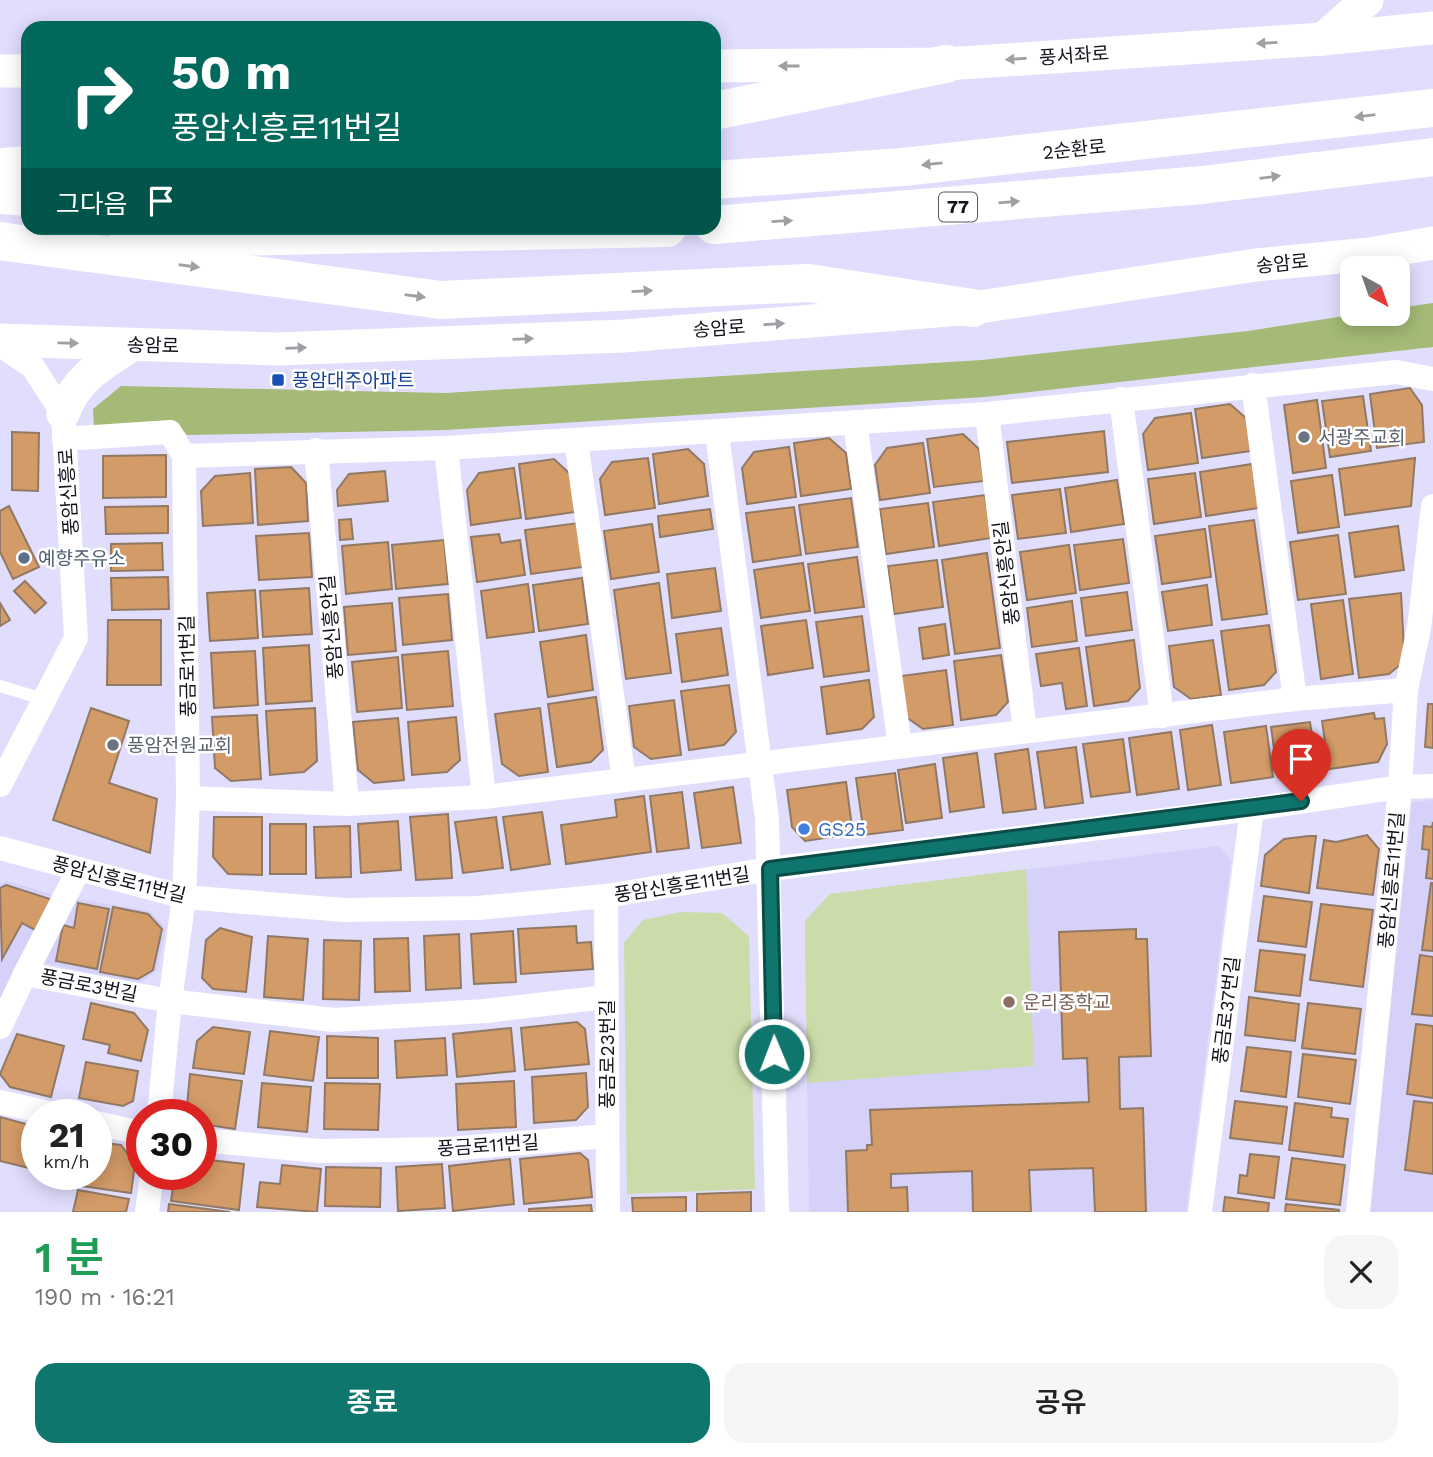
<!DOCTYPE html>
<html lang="ko">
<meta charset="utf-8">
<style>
body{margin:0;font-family:"Work Sans","Noto Sans KR",sans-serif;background:#f6f6f6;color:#222;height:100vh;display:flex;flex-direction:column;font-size:26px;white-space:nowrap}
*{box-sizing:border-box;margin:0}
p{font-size:23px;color:#767676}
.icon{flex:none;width:38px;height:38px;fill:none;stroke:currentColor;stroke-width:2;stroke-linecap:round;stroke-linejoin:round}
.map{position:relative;height:1212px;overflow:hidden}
.panel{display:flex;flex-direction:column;background:#fff;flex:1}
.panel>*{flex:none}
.banner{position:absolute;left:21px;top:21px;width:700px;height:214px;border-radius:21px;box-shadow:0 4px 18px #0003;background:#00695c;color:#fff;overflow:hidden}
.needle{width:46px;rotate:140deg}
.controls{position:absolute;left:1340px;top:256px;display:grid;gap:14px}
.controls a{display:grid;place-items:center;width:70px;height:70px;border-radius:14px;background:#fff;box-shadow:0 4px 18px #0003;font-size:35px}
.speed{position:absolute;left:21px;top:1099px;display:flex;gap:14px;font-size:35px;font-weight:700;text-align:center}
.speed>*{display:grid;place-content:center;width:91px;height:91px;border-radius:50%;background:#fff;box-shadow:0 4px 18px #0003;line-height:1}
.speed small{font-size:18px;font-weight:400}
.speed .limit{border:10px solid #d22;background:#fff;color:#111}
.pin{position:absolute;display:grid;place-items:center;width:60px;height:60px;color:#fff;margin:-72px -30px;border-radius:50% 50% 50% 0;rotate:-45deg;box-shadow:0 0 7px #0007}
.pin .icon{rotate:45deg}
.me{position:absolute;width:77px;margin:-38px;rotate:359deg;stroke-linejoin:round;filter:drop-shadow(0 0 5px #0008)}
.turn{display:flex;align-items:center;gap:24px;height:147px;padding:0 35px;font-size:32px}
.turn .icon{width:91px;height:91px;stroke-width:2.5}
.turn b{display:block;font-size:49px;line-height:60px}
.then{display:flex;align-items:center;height:66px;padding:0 35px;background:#0003;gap:14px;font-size:26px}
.round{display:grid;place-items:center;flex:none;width:74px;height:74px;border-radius:21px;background:#f6f6f6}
.head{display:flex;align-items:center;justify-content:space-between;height:119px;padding:0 35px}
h1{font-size:42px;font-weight:600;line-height:52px;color:#1e9e55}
.action{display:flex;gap:14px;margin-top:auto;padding:14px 35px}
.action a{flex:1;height:80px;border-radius:21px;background:#0f766e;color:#fff;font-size:28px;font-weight:600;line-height:80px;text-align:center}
.action a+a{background:#f6f6f6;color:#222}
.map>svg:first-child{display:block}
</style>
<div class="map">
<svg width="1433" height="1212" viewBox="0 0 1433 1212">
<rect width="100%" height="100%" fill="#e1ddfd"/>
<g fill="#d5d1f8">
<path d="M1433 800V1212H1369L1412 802Z"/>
<path d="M1218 846 1231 860 1186 1212H809L805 921 830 894Z"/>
<path d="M6 881 58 896 0 1007V884Z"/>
<path d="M69 898 150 911 166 928 157 971 139 983 38 962Z"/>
</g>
<g fill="#cbdcaa">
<path d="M1026 869 1034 1066 807 1083 805 921 830 894Z"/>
<path d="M681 912 722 913 749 936 755 1189 627 1194 624 943 643 920Z"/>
</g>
<path fill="#a4ba76" d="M1433 303V347L985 397 446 430 187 435 174 421 94 428 93 409 121 386 445 393 982 360 1248 331 1364 313H1398V308Z"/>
<g fill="#d39b68" stroke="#917964" stroke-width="2">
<path d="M1410 388 1422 405 1424 442 1377 448 1370 394Z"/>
<path d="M1363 396 1371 451 1330 457 1322 401Z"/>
<path d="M1317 400 1326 468 1293 473 1284 405Z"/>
<path d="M1230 404 1247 419 1251 451 1202 458 1195 409Z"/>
<path d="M1191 413 1198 463 1148 470 1143 434 1155 418Z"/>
<path d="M1104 431 1108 472 1012 483 1007 442Z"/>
<path d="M12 432 39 433 38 491 12 490Z"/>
<path d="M963 434 979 449 984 481 934 487 927 439Z"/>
<path d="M829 438 846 453 851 489 801 496 794 443Z"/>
<path d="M923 443 930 493 880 500 875 465 887 448Z"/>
<path d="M789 447 796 497 747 504 742 468 754 452Z"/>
<path d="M688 449 704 464 708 496 659 504 653 454Z"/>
<path d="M166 455V497L103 498V456Z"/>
<path d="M648 458 655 508 605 515 600 479 612 462Z"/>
<path d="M1415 458 1411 506 1345 515 1339 469Z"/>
<path d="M554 459 570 474 575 512 526 519 519 464Z"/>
<path d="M1252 464 1259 508 1206 516 1200 472Z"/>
<path d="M291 467 306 483 308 521 258 525 255 469Z"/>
<path d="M514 468 521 518 471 525 467 490 479 473Z"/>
<path d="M385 471 388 501 338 506 337 490 349 474Z"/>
<path d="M250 473 253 523 203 526 201 491 215 476Z"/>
<path d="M1195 473 1201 517 1154 524 1148 479Z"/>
<path d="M1332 475 1339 527 1298 533 1291 481Z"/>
<path d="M1117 480 1124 524 1071 532 1065 488Z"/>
<path d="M1060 489 1066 533 1018 539 1012 495Z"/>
<path d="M985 495 991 538 939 546 933 502Z"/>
<path d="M851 498 858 547 806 554 799 505Z"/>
<path d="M928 503 934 547 886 554 880 509Z"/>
<path d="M9 506 39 567 13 579 0 552V511Z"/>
<path d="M168 506V533L106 534 105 507Z"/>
<path d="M794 507 801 555 753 562 746 513Z"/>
<path d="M710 509 713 529 660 537 658 516Z"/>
<path d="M351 519 353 539 340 540 339 520Z"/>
<path d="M1254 520 1267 614 1222 620 1209 526Z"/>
<path d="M578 523 583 567 531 574 525 530Z"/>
<path d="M652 524 659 572 611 579 604 531Z"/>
<path d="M1398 526 1404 570 1355 577 1349 533Z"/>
<path d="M1205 529 1211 577 1162 584 1155 536Z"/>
<path d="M309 533 312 577 259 580 256 536Z"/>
<path d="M499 534 501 543 520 540 525 575 477 582 471 537Z"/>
<path d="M1338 535 1346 594 1298 600 1290 542Z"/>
<path d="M1123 539 1129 583 1080 590 1074 545Z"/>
<path d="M444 540 448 584 396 589 392 545Z"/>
<path d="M388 542 392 589 346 594 342 546Z"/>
<path d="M162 543 163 570 111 571V544Z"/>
<path d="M1069 545 1076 593 1027 600 1020 552Z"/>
<path d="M987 553 1000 648 955 654 942 560Z"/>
<path d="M857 557 864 607 815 613 808 564Z"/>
<path d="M937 560 943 607 894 614 888 566Z"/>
<path d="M803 563 810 611 761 618 754 570Z"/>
<path d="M715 568 721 611 672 618 667 574Z"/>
<path d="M168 577 169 609 112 610 111 578Z"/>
<path d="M582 578 588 624 539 631 533 585Z"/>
<path d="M25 581 46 603 35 613 14 591Z"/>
<path d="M659 583 671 673 626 679 614 590Z"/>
<path d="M528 584 534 632 487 638 481 591Z"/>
<path d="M1207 585 1212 625 1168 631 1162 592Z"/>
<path d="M309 588 312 634 263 637 260 591Z"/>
<path d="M255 590 258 638 210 641 207 593Z"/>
<path d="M1127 592 1132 630 1086 636 1081 598Z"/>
<path d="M1401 593 1404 649 1400 665 1389 674 1359 678 1349 599Z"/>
<path d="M448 594 452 640 403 645 399 598Z"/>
<path d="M1343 600 1353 674 1321 679 1311 604Z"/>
<path d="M1072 601 1077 641 1032 647 1027 608Z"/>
<path d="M0 603 10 620 0 626Z"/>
<path d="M392 603 396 651 348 655 344 607Z"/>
<path d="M862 616 869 671 824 677 816 622Z"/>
<path d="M108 620H161V685H107Z"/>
<path d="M806 620 813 668 768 675 761 626Z"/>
<path d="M945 624 949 655 923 659 919 628Z"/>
<path d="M1269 625 1276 672 1264 685 1229 690 1221 631Z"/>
<path d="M721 628 728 675 682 682 676 634Z"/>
<path d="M586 635 593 690 548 697 540 642Z"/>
<path d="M1134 640 1140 688 1128 701 1094 706 1086 647Z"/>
<path d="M1213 640 1221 695 1191 699 1174 687 1169 646Z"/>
<path d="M309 645 312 701 266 704 263 648Z"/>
<path d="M1079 648 1087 706 1066 709 1062 683 1041 686 1036 654Z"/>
<path d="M255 651 258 705 214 708 211 653Z"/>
<path d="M448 651 453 706 407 710 402 655Z"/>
<path d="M1001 655 1008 702 996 715 961 720 954 661Z"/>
<path d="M398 657 402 708 357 712 352 662Z"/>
<path d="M946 670 953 725 923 729 906 717 901 676Z"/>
<path d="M869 680 874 717 862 729 827 734 821 687Z"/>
<path d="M729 685 736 732 724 745 689 750 681 691Z"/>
<path d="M596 697 603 750 591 762 557 767 548 704Z"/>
<path d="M674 700 681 755 651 759 634 747 629 706Z"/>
<path d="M1428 704H1433V748L1425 747Z"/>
<path d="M91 708 129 721 109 783 157 799 150 853 53 820Z"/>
<path d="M315 708 317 761 304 772 270 775 266 711Z"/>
<path d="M540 708 548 772 519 776 502 764 495 714Z"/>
<path d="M1374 713 1375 719 1384 718 1387 744 1378 762 1329 769 1322 721Z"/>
<path d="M257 715 261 779 231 781 215 768 212 717Z"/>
<path d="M456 717 460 760 447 772 412 775 408 722Z"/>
<path d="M398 718 404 780 374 783 358 770 353 722Z"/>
<path d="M1310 722 1317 771 1278 777 1271 727Z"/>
<path d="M1212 725 1221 785 1188 790 1180 730Z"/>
<path d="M1266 726 1273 777 1231 783 1224 732Z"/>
<path d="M1171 732 1179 789 1137 795 1129 738Z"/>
<path d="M1123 739 1130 792 1091 797 1083 744Z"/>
<path d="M1076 747 1083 803 1045 808 1037 752Z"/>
<path d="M1028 749 1036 809 1003 813 995 754Z"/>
<path d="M977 753 984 807 950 812 943 758Z"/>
<path d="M935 764 942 818 906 823 898 770Z"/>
<path d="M895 773 903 830 864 835 856 778Z"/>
<path d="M846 782 853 834 805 841 792 827 787 790Z"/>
<path d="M733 787 741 843 702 848 694 793Z"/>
<path d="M682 792 689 848 657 852 650 796Z"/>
<path d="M644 796 651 852 566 864 561 825 617 817 615 800Z"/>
<path d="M542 812 550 864 511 870 503 817Z"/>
<path d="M448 814 452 878 416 880 410 817Z"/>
<path d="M214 817H262V875L228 874 213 857Z"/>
<path d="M496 817 503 868 463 873 455 822Z"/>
<path d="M398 821 401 870 361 873 358 824Z"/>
<path d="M1433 822V879L1426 878 1429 850 1422 849 1424 826 1432 827Z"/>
<rect x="270" y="824" width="36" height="50"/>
<path d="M350 826 351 877 316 878 314 827Z"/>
<path d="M1367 835 1379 849 1373 895 1317 888 1324 840 1336 842Z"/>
<path d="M1309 836H1316L1309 893 1261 886 1265 855 1284 839Z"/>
<path d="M1431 883H1433V951L1422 950Z"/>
<path d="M6 885 53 900 37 931 22 923 2 959 0 888Z"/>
<path d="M1264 896 1312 902 1306 947 1258 941Z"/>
<path d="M78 903 109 909 97 969 56 961 63 925 74 928Z"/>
<path d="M1321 904 1373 910 1363 987 1310 980Z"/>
<path d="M113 907 148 914 162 929 153 970 138 979 100 972Z"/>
<path d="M576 926 577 943 591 942 593 969 521 974 518 929Z"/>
<path d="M220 928 252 937 246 992 213 989 202 978 206 940Z"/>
<path d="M1136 929V939H1147L1151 1056 1119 1057 1120 1109 1143 1108 1146 1212H1095L1093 1168 1029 1170 1031 1212H973L972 1171 891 1174V1188L907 1187 908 1212H848L846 1151 867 1150V1145H872L870 1110 1089 1102 1087 1058 1063 1059 1059 932Z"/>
<path d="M513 931 516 982 474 984 471 934Z"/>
<path d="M459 934 461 988 426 990 424 936Z"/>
<path d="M268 936 308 939 303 1000 264 997Z"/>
<path d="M408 938 410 991 375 992 374 939Z"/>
<path d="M324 940 361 941 359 1000 323 999Z"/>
<path d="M1260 950 1305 955 1300 996 1255 991Z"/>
<path d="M1420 955 1433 957V1016L1412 1014Z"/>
<path d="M1249 997 1299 1004 1295 1041 1245 1035Z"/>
<path d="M91 1003 134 1013 148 1030 141 1061 108 1053 110 1045 83 1039Z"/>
<path d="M1308 1003 1361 1009 1355 1054 1302 1048Z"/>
<path d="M577 1022 585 1029 589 1064 525 1070 521 1028Z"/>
<path d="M1416 1024 1433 1026V1098L1407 1094Z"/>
<path d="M213 1027 250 1032 244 1074 193 1068 197 1041Z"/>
<path d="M511 1028 515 1071 457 1077 453 1034Z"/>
<path d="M270 1031 319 1037 313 1081 264 1075Z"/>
<path d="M17 1034 64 1046 51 1097 10 1087 0 1074Z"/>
<path d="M327 1036 378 1038V1078H327Z"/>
<path d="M445 1038 447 1075 397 1078 395 1041Z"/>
<path d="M1247 1047 1291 1052 1286 1097 1241 1091Z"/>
<path d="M1303 1054 1356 1060 1350 1104 1298 1097Z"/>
<path d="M86 1062 138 1071 133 1101 123 1106 79 1098Z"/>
<path d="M586 1073 588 1107 576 1120 534 1123 532 1077Z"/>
<path d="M190 1074 242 1081 235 1129 201 1124V1115H193L187 1106Z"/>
<path d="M514 1081 516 1127 458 1130 456 1084Z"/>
<path d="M262 1083 311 1087 307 1132 258 1127Z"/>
<path d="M325 1083 380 1084 378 1130 324 1129Z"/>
<path d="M1235 1101 1287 1107 1282 1144 1230 1138Z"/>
<path d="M1414 1101 1433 1103V1174L1405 1170Z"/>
<path d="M1295 1103 1332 1108 1331 1117 1348 1119 1343 1157 1289 1150Z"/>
<path d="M0 1117 37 1127V1170L0 1161Z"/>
<path d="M96 1142 121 1145 135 1164 131 1193 74 1185 75 1174H96Z"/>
<path d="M580 1153 588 1160 592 1197 524 1204 520 1159Z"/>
<path d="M1250 1154 1279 1157 1274 1198 1238 1193 1240 1175 1247 1176Z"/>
<path d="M1292 1158 1345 1165 1340 1205 1286 1199Z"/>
<path d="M201 1159 244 1164 239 1210 171 1201 175 1174H201Z"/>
<path d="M510 1159 514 1204 453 1211 449 1166Z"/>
<path d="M442 1164 445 1208 398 1211 396 1167Z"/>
<path d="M282 1165 321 1169 317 1212 257 1207 260 1182 280 1184Z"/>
<path d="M326 1167 381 1168 380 1207 325 1206Z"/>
<path d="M78 1190 129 1199 126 1212H73Z"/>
<path d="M751 1192V1212H697V1194Z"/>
<path d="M686 1197V1212H633L632 1198Z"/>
<path d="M1225 1197 1269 1203 1268 1212H1223Z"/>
<path d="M169 1204 230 1212H168Z"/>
<path d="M1286 1204 1339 1210V1212H1285Z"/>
<path d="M591 1205 592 1212H529V1209Z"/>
</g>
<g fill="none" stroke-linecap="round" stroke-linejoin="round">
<path stroke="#fff" stroke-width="12" d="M0 686 46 700"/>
<g stroke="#fff" stroke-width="24">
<path d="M0 345 33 367 63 414 76 638 0 785"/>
<path d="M1253 385 1295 699"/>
<path d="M1121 399 1162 716"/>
<path d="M987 414 1025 731"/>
<path d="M855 422 900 746"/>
<path d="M717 433 767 819 777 1212"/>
<path d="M64 439 170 432 184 456"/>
<path d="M576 441 624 780"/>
<path d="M446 448 484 797"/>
<path d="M316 450 347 804"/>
<path d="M184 456 446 448 987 414 1396 372 1433 379"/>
<path d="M188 798 347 804 484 797 1295 699 1406 690"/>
<path d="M0 848 184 897 344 910 478 908 606 896 770 869 1252 809 1400 787 1433 786"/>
<path d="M606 896 608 1212"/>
<path d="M25 974 79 869"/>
<path d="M0 1027 25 974 170 1001 334 1020 485 1011 606 997"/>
<path d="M0 1102 58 1115"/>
<path d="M159 1115 170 1001 184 897 188 798 184 456"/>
<path d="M96 1123 142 1133"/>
<path d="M201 1140 319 1151 448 1149 607 1136"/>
<path d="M147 1212 152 1174"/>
<path d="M1200 1212 1252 809"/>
<path d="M1358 1212 1400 787 1406 690 1419 628 1433 506"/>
</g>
<g stroke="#fff" stroke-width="33">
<path d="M1323 39 1367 0"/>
<path d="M714 66 946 64 1323 39 1433 28"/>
<path d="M0 71H28"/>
<path d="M0 340 277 349 624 336 973 308 1256 265 1370 254 1433 243"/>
<path d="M63 414C76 378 101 365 132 345"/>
</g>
<g stroke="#fff" stroke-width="38">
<path d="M714 111 946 64"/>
<path d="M0 167 28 165"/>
<path d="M714 180 903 167 1433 108"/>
<path d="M0 195 28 197"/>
<path d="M714 225 1202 185 1433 157"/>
<path d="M128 239 667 228"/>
<path d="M0 241 441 300 808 283 973 308"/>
</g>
</g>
<defs><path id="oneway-solid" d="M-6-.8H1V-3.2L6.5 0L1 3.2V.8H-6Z" transform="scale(1.75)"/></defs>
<g fill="#a0a0a4">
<use href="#oneway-solid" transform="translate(1267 43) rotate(177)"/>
<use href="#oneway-solid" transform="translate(1016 59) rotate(176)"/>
<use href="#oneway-solid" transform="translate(789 66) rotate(180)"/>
<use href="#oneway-solid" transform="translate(1365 116) rotate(173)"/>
<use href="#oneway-solid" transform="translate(932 164) rotate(174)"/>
<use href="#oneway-solid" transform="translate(1270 177) rotate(-7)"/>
<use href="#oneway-solid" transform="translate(1009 202) rotate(-5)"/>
<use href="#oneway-solid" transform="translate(782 221) rotate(-3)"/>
<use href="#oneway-solid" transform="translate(189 266) rotate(8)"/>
<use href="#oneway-solid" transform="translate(642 291) rotate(-3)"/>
<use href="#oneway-solid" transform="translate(415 296) rotate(8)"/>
<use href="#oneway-solid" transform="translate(774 324) rotate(-4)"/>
<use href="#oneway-solid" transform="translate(523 339) rotate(-2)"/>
<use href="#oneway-solid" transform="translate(68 343) rotate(1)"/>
<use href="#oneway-solid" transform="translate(296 348) rotate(-2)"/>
</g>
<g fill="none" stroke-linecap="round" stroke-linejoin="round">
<defs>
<path id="route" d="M774 1054 770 869 1301 801"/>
</defs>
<use href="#route" stroke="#0a4d48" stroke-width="18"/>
<use href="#route" stroke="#0f766e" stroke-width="12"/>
</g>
<rect fill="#1a4fb4" stroke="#fff" stroke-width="2.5" x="271" y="373" width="14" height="14" rx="3.5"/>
<g fill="#6b7280" stroke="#fff" stroke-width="2.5">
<circle cx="1304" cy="437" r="7"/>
<circle cx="113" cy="745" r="7"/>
</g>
<circle fill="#5c6f8a" stroke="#fff" stroke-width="2.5" cx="24" cy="558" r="7"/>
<circle fill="#3f7fe0" stroke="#fff" stroke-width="2.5" cx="804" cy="829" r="7"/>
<circle fill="#8d6e63" stroke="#fff" stroke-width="2.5" cx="1009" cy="1002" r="7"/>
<g text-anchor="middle" stroke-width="5" stroke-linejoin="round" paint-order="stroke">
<rect fill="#fff" stroke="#595860" stroke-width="2" x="939" y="192.5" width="38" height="29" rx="5"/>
<g font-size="18" font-weight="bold" fill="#12111c">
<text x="958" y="213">77</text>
</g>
<g font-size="19" fill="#12111c" stroke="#fff">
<text transform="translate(1074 55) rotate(-4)" y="7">풍서좌로</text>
<text transform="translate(1074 149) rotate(-6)" y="7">2순환로</text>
<text transform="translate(1282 263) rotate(-6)" y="7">송암로</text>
<text transform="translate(719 328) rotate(-4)" y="7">송암로</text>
<text transform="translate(153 345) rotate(1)" y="7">송암로</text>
<text transform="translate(68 492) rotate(-94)" y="7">풍암신흥로</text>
<text transform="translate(1006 573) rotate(-97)" y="7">풍암신흥안길</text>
<text transform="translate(331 627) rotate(-95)" y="7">풍암신흥안길</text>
<text transform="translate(187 666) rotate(-91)" y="7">풍금로11번길</text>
<text transform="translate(119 879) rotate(14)" y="7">풍암신흥로11번길</text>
<text transform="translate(1391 880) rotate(-85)" y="7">풍암신흥로11번길</text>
<text transform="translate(682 884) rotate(-9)" y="7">풍암신흥로11번길</text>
<text transform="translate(89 985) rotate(11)" y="7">풍금로3번길</text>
<text transform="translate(1226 1010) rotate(-83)" y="7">풍금로37번길</text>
<text transform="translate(607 1054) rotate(-90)" y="7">풍금로23번길</text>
<text transform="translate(488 1145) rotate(-4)" y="7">풍금로11번길</text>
</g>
<g font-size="19" fill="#164399" stroke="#fff" text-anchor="start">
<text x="292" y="387">풍암대주아파트</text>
</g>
<g font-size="19" fill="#5b616d" stroke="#fff" text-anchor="start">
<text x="1318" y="444">서광주교회</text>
<text x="127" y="752">풍암전원교회</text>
</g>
<g font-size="19" fill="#4e5e75" stroke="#fff" text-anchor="start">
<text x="38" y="565">예향주유소</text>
</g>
<g font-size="19" fill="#366cbe" stroke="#fff" text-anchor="start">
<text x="818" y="836">GS25</text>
</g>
<g font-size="19" fill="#785e54" stroke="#fff" text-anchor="start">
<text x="1023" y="1009">운리중학교</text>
</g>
</g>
</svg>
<div class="controls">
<a><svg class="needle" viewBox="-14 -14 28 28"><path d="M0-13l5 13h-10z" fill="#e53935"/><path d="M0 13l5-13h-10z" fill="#767676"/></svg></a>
</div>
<div class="speed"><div>21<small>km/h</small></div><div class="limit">30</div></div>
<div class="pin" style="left:1301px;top:801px;background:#d93025"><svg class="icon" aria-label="arrive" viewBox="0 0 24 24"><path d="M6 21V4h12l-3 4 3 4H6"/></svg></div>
<svg class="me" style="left:774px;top:1054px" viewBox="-20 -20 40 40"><circle r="17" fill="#0f766e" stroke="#fff" stroke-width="3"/><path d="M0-11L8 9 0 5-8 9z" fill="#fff"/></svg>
<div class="banner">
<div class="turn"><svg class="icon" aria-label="right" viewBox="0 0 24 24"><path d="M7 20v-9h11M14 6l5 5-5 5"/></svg><div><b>50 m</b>풍암신흥로11번길</div></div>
<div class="then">그다음<svg class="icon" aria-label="arrive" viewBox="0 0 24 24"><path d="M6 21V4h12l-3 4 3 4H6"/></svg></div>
</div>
</div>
<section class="panel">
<div class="head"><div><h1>1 분</h1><p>190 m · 16:21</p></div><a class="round"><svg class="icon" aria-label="close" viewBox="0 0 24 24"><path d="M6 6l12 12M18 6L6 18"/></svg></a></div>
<div class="action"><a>종료</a><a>공유</a></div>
</section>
